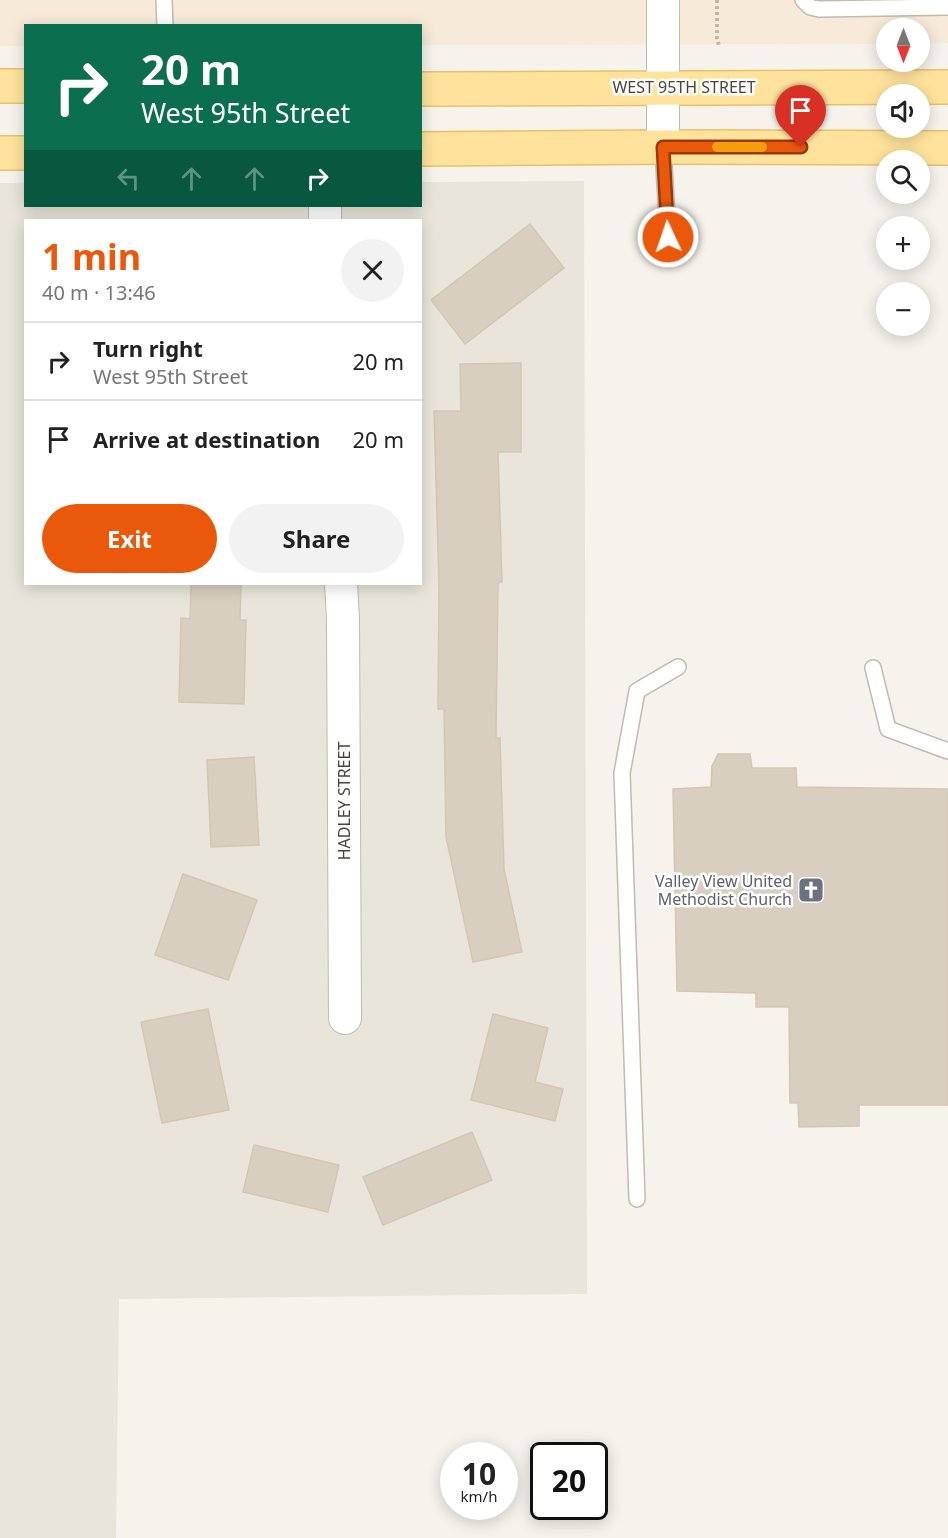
<!DOCTYPE html>
<meta charset="utf-8">
<style>
body{margin:0;font-family:"Noto Sans",sans-serif;background:#f2f2f2;color:#222;height:100vh;display:flex;flex-direction:column;font-size:22px;white-space:nowrap}
*{box-sizing:border-box;margin:0}
p{font-size:20px;color:#767676}
.icon{flex:none;width:33px;height:33px;fill:none;stroke:currentColor;stroke-width:2;stroke-linecap:round;stroke-linejoin:round}
.map{position:relative;flex:1;overflow:hidden}
.side{position:absolute;left:24px;top:219px;width:398px;height:366px;display:flex;flex-direction:column;background:#fff;border-radius:0px;box-shadow:0 3px 15px #0003}
.side>*{flex:none}
.top-card{position:absolute;left:24px;top:24px;width:398px;height:183px;border-radius:0px;box-shadow:0 3px 15px #0003;background:#0b6e4f;color:#fff;overflow:hidden}
.needle{width:39px;rotate:180deg}
.tools{position:absolute;left:876px;top:18px;display:grid;gap:12px}
.tools a{display:grid;place-items:center;width:54px;height:54px;border-radius:50%;background:#fff;box-shadow:0 3px 15px #0003;font-size:30px}
.speed{position:absolute;left:440px;top:1442px;display:flex;gap:12px;font-size:30px;font-weight:700;text-align:center}
.speed>*{display:grid;place-content:center;width:78px;height:78px;border-radius:50%;background:#fff;box-shadow:0 3px 15px #0003;line-height:1}
.speed small{font-size:15px;font-weight:400}
.speed .limit{border:3px solid #111;border-radius:9px;background:#fff;color:#111}
.pin{position:absolute;display:grid;place-items:center;width:51px;height:51px;color:#fff;margin:-62px -26px;border-radius:50% 50% 50% 0;rotate:-45deg;box-shadow:0 0 6px #0007}
.pin .icon{rotate:45deg}
.me{position:absolute;width:66px;margin:-33px;rotate:357deg;stroke-linejoin:round;filter:drop-shadow(0 0 4px #0008)}
.turn{display:flex;align-items:center;gap:21px;height:126px;padding:0 18px;font-size:27px}
.turn .icon{width:78px;height:78px;stroke-width:2.5}
.turn b{display:block;font-size:42px;line-height:51px}
.lanes{display:flex;align-items:center;height:57px;padding:0 18px;background:#0003;justify-content:center;gap:30px;direction:ltr}
.lanes .off{opacity:.35}
.round{display:grid;place-items:center;flex:none;width:63px;height:63px;border-radius:32px;background:#f2f2f2}
.summary{display:flex;align-items:center;justify-content:space-between;height:102px;padding:0 18px}
h1{font-size:36px;font-weight:700;line-height:45px;color:#ea580c}
.button{display:flex;gap:12px;margin-top:auto;padding:12px 18px}
.button a{flex:1;height:69px;border-radius:36px;background:#ea580c;color:#fff;font-size:24px;font-weight:700;line-height:69px;text-align:center}
.button a+a{background:#f2f2f2;color:#222}
ul{padding:0;list-style:none}
li{display:flex;align-items:center;gap:18px;height:78px;padding:0 18px;border-top:2px solid #e0e0e0}
li div{flex:1}
li b{display:block;font-size:22px}
li em{font-style:normal}
.map>svg:first-child{display:block}
</style>
<div class="map">
<svg width="948" height="1538" viewBox="0 0 948 1538">
<rect width="100%" height="100%" fill="#f6f3ec"/>
<path fill="#eae5da" fill-rule="evenodd" d="M584 181 587 1294 119 1299 116 1538H0V183H25L26 206H420V182ZM26 220H420V584H26Z"/>
<path fill="#f7ead8" d="M0 0H948V43H920V28H886V44L420 45V26H26L25 46H0Z"/>
<g fill="#d8cfc1" stroke="#d3c7b4" stroke-width="1.5">
<path d="M530 224 564 268 465 344 431 300Z"/>
<path d="M521 363V452H498L502 582 498 583 496 738H500L504 869 522 952 473 962 446 837 444 709H438L439 587 434 411H461L460 364Z"/>
<path d="M191 584H241L240 620H246L244 704 179 702 181 618 190 619Z"/>
<path d="M718 754H750L752 768H796L797 787 948 789V1105H859V1126L799 1127 798 1103H790L789 1007H756V993L677 991 673 789 711 787 712 766Z"/>
<path d="M254 757 259 845 211 847 207 760Z"/>
<path d="M183 874 257 900 228 980 155 955Z"/>
<path d="M208 1009 229 1110 162 1123 141 1022Z"/>
<path d="M493 1014 548 1028 535 1082 563 1089 555 1121 471 1100Z"/>
<path d="M472 1132 492 1180 383 1225 363 1177Z"/>
<path d="M254 1145 339 1165 328 1212 243 1192Z"/>
</g>
<g fill="none" stroke-linecap="round" stroke-linejoin="round">
<defs>
<g id="lane">
<path d="M164 0 165 26"/>
<path d="M803 0 810 7 819 9 948 7"/>
<path d="M663 147 668 237"/>
<path d="M873 668 888 729 948 751"/>
<path d="M637 1199 622 773 637 691 678 667"/>
</g>
<g id="street">
<path d="M663 0V147"/>
<path d="M325 206V220"/>
<path d="M341 584 343 618 345 1018"/>
</g>
<g id="primary">
<path d="M0 86H26"/>
<path d="M420 89 948 87"/>
<path d="M420 149 663 147 948 148"/>
<path d="M0 153H26"/>
</g>
</defs>
<use href="#lane" stroke="#c2bbae" stroke-width="18"/>
<use href="#street" stroke="#c2bbae" stroke-width="34"/>
<use href="#primary" stroke="#e6c16a" stroke-width="36"/>
<path stroke="#c4b79f" stroke-width="4" stroke-dasharray="3 3" stroke-linecap="butt" d="M717 0V38L719 46"/>
<use href="#lane" stroke="#fff" stroke-width="15"/>
<use href="#street" stroke="#fff" stroke-width="32"/>
<use href="#primary" stroke="#ffe39c" stroke-width="33"/>
</g>
<g fill="none" stroke-linecap="round" stroke-linejoin="round">
<defs>
<path id="route" d="M668 237 663 147H801"/>
</defs>
<use href="#route" stroke="#983908" stroke-width="15"/>
<use href="#route" stroke="#ea580c" stroke-width="10"/>
<path stroke="#f59e0b" stroke-width="10" d="M717 147H762"/>
</g>
<defs>
<symbol id="church-square" viewBox="-11 -11 22 22"><rect x="-9" y="-9" width="18" height="18" rx="4" fill="#6b7280" stroke="#fff"/><path d="M-1.2-6h2.4v3.5h3.3v2.4h-3.3V6h-2.4V-.1h-3.3v-2.4h3.3Z" fill="#fff"/></symbol>
</defs>
<g fill-rule="evenodd">
<use href="#church-square" x="796" y="875" width="30" height="30"/>
</g>
<g text-anchor="middle" stroke-width="5" stroke-linejoin="round" paint-order="stroke">
<g font-size="16" fill="#4b4439" stroke="#fff">
<text x="684" y="93">WEST 95TH STREET</text>
<text transform="translate(344 801) rotate(-90)" y="6">HADLEY STREET</text>
</g>
<g font-size="16" fill="#5b616d" stroke="#fff" text-anchor="end">
<text x="792" y="887">Valley View United<tspan x="792" dy="18">Methodist Church</tspan></text>
</g>
</g>
</svg>
<div class="tools">
<a><svg class="needle" viewBox="-14 -14 28 28"><path d="M0-13l5 13h-10z" fill="#e53935"/><path d="M0 13l5-13h-10z" fill="#767676"/></svg></a>
<a><svg class="icon" aria-label="sound" viewBox="0 0 24 24"><path d="M4 9h4l5-4v14l-5-4H4zM17 9q2 3 0 6"/></svg></a>
<a><svg class="icon" aria-label="search" viewBox="0 0 24 24"><circle cx="10" cy="10" r="6"/><path d="M15 15l6 6"/></svg></a>
<a>+</a>
<a>−</a>
</div>
<div class="speed"><div>10<small>km/h</small></div><div class="limit">20</div></div>
<div class="pin" style="left:801px;top:147px;background:#d93025"><svg class="icon" aria-label="arrive" viewBox="0 0 24 24"><path d="M6 21V4h12l-3 4 3 4H6"/></svg></div>
<svg class="me" style="left:668px;top:237px" viewBox="-20 -20 40 40"><circle r="17" fill="#ea580c" stroke="#fff" stroke-width="3"/><path d="M0-11L8 9 0 5-8 9z" fill="#fff"/></svg>
<div class="top-card">
<div class="turn"><svg class="icon" aria-label="right" viewBox="0 0 24 24"><path d="M7 20v-9h11M14 6l5 5-5 5"/></svg><div><b>20 m</b>West 95th Street</div></div>
<div class="lanes"><svg class="icon off" aria-label="left" viewBox="0 0 24 24"><path d="M17 20v-9H6M10 6l-5 5 5 5"/></svg><svg class="icon off" aria-label="ahead" viewBox="0 0 24 24"><path d="M12 20V5M6 11l6-6 6 6"/></svg><svg class="icon off" aria-label="ahead" viewBox="0 0 24 24"><path d="M12 20V5M6 11l6-6 6 6"/></svg><svg class="icon" aria-label="right" viewBox="0 0 24 24"><path d="M7 20v-9h11M14 6l5 5-5 5"/></svg></div>
</div>
<section class="side">
<div class="summary"><div><h1>1 min</h1><p>40 m · 13:46</p></div><a class="round"><svg class="icon" aria-label="close" viewBox="0 0 24 24"><path d="M6 6l12 12M18 6L6 18"/></svg></a></div>
<ul>
<li><svg class="icon" aria-label="right" viewBox="0 0 24 24"><path d="M7 20v-9h11M14 6l5 5-5 5"/></svg><div><b>Turn right</b><p>West 95th Street</p></div><em>20 m</em></li>
<li><svg class="icon" aria-label="arrive" viewBox="0 0 24 24"><path d="M6 21V4h12l-3 4 3 4H6"/></svg><div><b>Arrive at destination</b></div><em>20 m</em></li>
</ul>
<div class="button"><a>Exit</a><a>Share</a></div>
</section>
</div>
